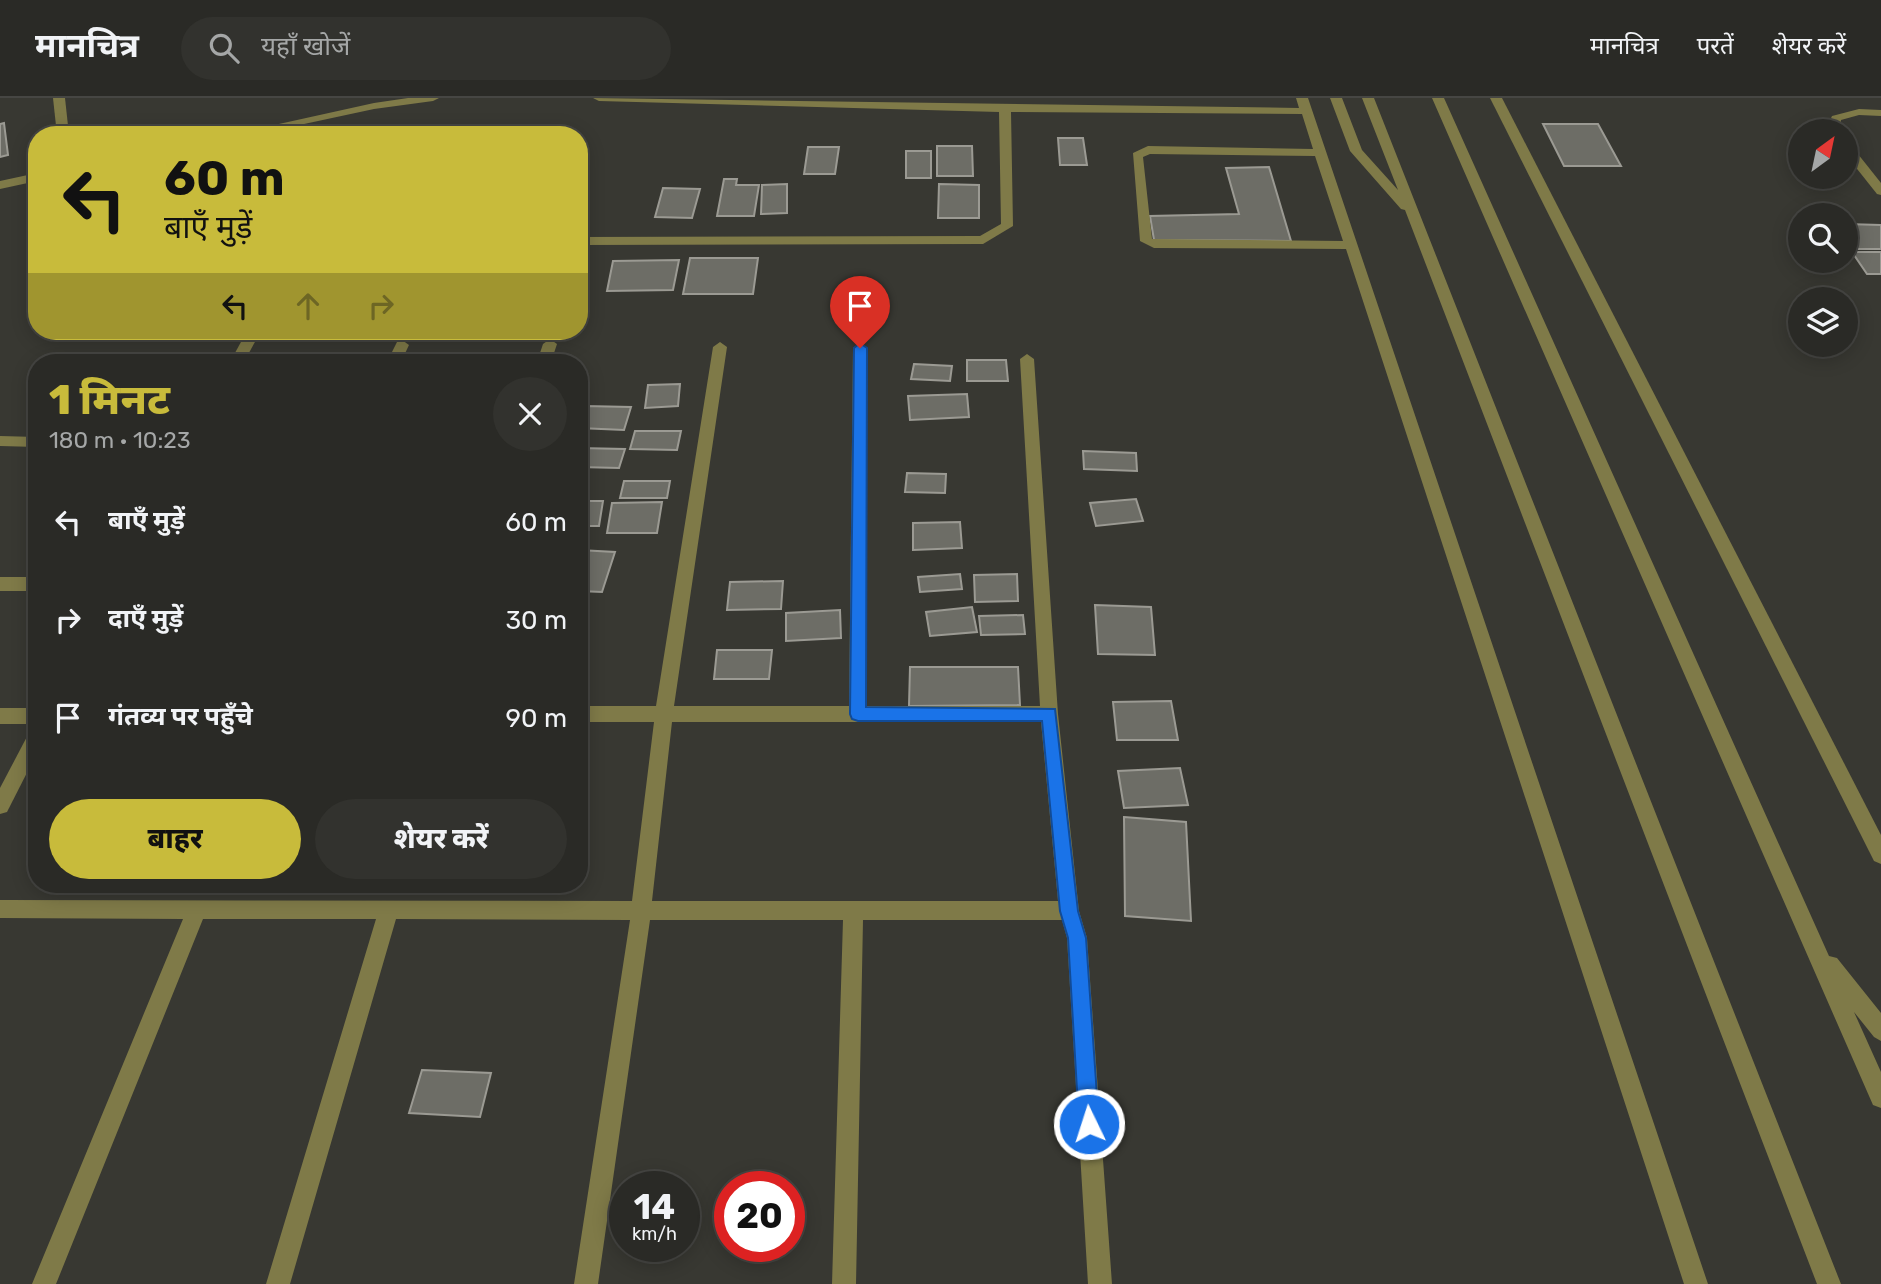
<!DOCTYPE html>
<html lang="hi">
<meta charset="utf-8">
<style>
body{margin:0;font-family:Rubik,"Noto Sans Devanagari",sans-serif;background:#32322e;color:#f1f3f6;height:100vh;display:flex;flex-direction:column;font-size:26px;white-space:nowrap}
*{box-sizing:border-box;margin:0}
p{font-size:23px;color:#a5a7a7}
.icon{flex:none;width:38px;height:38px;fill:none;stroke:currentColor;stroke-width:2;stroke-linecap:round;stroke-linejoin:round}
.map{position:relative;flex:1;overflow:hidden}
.sheet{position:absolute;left:28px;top:256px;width:560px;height:539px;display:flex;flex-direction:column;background:#2a2a26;border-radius:28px;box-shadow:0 4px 18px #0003,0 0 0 2px #464643}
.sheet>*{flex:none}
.top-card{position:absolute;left:28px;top:28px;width:560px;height:214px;border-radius:28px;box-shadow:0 4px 18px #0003,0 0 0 2px #464643;background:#c8bb3b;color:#111;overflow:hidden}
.needle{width:46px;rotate:33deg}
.buttons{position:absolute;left:1788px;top:21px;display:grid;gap:14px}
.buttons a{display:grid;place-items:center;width:70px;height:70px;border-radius:50%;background:#2a2a26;box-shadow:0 4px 18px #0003,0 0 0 2px #464643;font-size:35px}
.speed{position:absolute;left:609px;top:1073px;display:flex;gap:14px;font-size:35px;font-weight:700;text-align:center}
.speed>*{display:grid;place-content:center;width:91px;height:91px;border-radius:50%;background:#2a2a26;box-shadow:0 4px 18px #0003,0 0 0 2px #464643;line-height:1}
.speed small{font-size:18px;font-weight:400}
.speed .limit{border:10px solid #d22;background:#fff;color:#111}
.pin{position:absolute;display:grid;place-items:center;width:60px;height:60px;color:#fff;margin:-72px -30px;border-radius:50% 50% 50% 0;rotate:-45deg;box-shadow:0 0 7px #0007}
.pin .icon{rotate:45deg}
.me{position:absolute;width:77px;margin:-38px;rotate:356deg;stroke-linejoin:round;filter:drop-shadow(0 0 5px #0008)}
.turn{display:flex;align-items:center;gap:24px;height:147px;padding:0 21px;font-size:32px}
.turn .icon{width:91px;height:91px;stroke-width:2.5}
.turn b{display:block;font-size:49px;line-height:60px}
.lanes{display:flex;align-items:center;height:66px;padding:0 21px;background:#0003;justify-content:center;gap:35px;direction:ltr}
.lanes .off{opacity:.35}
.round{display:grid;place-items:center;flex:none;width:74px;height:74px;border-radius:37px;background:#32322e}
.headline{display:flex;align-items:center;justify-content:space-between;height:119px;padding:0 21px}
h1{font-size:42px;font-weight:800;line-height:52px;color:#c8bb3b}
.primary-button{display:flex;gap:14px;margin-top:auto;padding:14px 21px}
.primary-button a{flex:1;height:80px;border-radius:42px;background:#c8bb3b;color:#111;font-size:28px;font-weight:800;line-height:80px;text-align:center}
.primary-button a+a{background:#32322e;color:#f1f3f6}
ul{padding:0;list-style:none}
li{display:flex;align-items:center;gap:21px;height:98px;padding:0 21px}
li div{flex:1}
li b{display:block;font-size:26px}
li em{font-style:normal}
header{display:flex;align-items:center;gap:42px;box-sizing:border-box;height:98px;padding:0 35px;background:#2a2a26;border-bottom:2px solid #464643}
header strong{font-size:33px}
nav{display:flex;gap:38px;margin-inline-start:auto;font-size:24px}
.search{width:490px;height:63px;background:#32322e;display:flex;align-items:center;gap:18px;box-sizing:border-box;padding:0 24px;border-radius:38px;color:#a5a7a7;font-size:26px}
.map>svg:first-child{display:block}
</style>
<header>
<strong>मानचित्र</strong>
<div class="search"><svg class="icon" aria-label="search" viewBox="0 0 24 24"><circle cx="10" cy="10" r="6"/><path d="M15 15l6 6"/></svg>यहाँ खोजें</div>
<nav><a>मानचित्र</a><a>परतें</a><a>शेयर करें</a></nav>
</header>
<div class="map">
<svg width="1881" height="1186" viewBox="0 0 1881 1186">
<rect width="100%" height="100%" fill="#383832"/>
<g fill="#6d6d66" stroke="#9b9a93" stroke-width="2">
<path d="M4 25 8 57 0 59V26Z"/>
<path d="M1543 26H1598L1621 68H1564Z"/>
<path d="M1058 40H1083L1087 67H1060Z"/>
<path d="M937 48H972L973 78H937Z"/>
<path d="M808 49H839L835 76H804Z"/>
<rect x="906" y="53" width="25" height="27"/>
<path d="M1269 69 1291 143 1154 142 1150 118 1239 116 1226 70Z"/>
<path d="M724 81H737L736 87H759L754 118H717Z"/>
<path d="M787 86V115L761 116 762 87Z"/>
<path d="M939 86 979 87V120H938Z"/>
<path d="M663 90 700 91 692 120 655 119Z"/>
<path d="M1846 126 1881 127V151H1850L1846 146Z"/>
<path d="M1852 154H1881V176H1867Z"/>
<path d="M690 160H758L753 196H683Z"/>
<path d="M679 162 673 192 607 193 613 163Z"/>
<path d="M967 262H1006L1008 283H967Z"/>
<path d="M914 266 952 268 950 283 911 281Z"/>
<path d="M680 286 678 308 645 310 648 287Z"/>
<path d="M967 296 969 319 910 322 908 298Z"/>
<path d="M585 308 631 309 624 332 579 330Z"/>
<path d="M635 333H681L677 352 630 351Z"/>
<path d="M579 350 625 351 619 370 579 369Z"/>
<path d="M1083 353 1136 355 1137 373 1084 371Z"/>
<path d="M907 375 946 376 945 395 905 394Z"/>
<path d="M624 383H670L667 400H620Z"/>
<path d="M1136 401 1143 423 1096 428 1090 405Z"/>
<path d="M579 403H603L599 428H579Z"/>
<path d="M662 404 657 435H607L612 405Z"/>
<path d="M960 424 962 450 913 452V425Z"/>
<path d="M579 452 615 454 602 494 579 493Z"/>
<path d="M960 476 962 491 920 494 918 479Z"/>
<path d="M1017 476 1018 503 975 504 974 477Z"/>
<path d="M783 483 781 511 727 512 730 484Z"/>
<path d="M1095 507 1151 509 1155 557 1098 556Z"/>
<path d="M972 509 977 534 930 538 926 514Z"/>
<path d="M840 512 841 540 786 543V515Z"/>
<path d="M1023 517 1025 536 981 537 979 518Z"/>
<path d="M717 552H772L769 581H714Z"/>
<path d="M910 569H1018L1020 607 909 608Z"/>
<path d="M1171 603 1178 642H1117L1113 604Z"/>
<path d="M1180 670 1188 707 1124 710 1118 673Z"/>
<path d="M1124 719 1186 724 1191 823 1125 818Z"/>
<path d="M422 972 491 975 480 1019 409 1015Z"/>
</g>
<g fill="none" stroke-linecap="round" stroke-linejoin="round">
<g fill="#7f7a48" fill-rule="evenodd">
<path d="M53 0H65L69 37H57Z"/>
<path d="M408 0H439L433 3 374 11 253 37H229L374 5Z"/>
<path d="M593 0 1299 10 1296 0H1308L1708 1186H1684L1346 151 1154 150 1140 143 1133 55 1148 48 1313 51 1302 16 1011 14 1013 128 983 146 579 147V139L980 138 1001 126 999 14 599 3ZM1150 56 1315 58 1343 143 1152 141 1143 59Z"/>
<path d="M1330 0H1342L1362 52 1398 92 1362 0H1374L1841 1186H1817L1405 112 1401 111 1350 53Z"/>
<path d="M1432 0H1444L1829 858 1837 860 1881 915V943L1874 939 1854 914 1881 974V1010L1873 1007Z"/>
<path d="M1490 0H1502L1881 737V766L1874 763Z"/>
<path d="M1859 11 1881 12V18L1859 17 1841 22 1840 33 1826 31 1832 18Z"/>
<path d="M1846 46H1850L1881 85V97L1877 96 1846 57Z"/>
<path d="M37 75V83L0 91V83Z"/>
<path d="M247 233H261L244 264H230Z"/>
<path d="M550 241 557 246 551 264H537L543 246Z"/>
<path d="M402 242 409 247 401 264H387L397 244Z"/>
<path d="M720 244 727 249 674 608H849L853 250 860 245 867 250V608H1040L1020 261 1027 256 1034 261 1058 616 1079 813 1087 840 1112 1186H1088L1067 840 1062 822H863L856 1186H832L843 822H650L598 1186H574L630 822 396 821 290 1186H266L376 821H203L56 1186H32L183 821 0 820V802L632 803 654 624H579V608H656L713 249ZM672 624H1041L1058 803H652Z"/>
<path d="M0 338 37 339V349L0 348Z"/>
<rect x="0" y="479" width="37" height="14"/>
<rect x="0" y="610" width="37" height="16"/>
<path d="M37 629V655L7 714 0 716V690L31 631Z"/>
</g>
</g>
<path fill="#1a73e8" stroke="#114b97" stroke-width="2" d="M860 245 867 250 866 609 1055 611 1078 813 1086 840 1099 1026 1096 1033 1089 1036 1082 1033 1079 1026 1068 840 1060 813 1042 623H858L852 621 850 616 854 250Z"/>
</svg>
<div class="buttons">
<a><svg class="needle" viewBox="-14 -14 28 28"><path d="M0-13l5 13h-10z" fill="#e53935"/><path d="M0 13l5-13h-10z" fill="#a5a7a7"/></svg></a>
<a><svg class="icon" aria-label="search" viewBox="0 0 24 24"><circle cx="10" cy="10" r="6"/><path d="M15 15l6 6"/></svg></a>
<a><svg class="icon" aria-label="layers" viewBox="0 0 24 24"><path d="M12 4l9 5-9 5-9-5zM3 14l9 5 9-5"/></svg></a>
</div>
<div class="speed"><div>14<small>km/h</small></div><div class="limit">20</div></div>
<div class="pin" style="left:860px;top:250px;background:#d93025"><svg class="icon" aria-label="arrive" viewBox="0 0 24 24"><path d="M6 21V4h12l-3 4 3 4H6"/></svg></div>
<svg class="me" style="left:1089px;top:1026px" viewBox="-20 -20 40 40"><circle r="17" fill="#1a73e8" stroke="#fff" stroke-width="3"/><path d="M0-11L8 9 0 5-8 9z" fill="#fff"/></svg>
<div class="top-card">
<div class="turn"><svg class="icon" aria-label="left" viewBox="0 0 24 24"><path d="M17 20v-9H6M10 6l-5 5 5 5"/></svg><div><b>60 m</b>बाएँ मुड़ें</div></div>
<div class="lanes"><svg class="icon" aria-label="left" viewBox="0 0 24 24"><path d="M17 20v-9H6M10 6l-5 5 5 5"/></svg><svg class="icon off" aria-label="ahead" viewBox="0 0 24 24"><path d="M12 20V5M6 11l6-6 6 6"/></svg><svg class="icon off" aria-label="right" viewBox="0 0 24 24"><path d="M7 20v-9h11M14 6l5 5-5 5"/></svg></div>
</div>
<section class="sheet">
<div class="headline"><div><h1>1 मिनट</h1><p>180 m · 10:23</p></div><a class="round"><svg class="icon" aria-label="close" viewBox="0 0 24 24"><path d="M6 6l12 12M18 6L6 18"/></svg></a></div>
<ul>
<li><svg class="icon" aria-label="left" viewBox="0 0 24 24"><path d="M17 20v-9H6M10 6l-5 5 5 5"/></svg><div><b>बाएँ मुड़ें</b></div><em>60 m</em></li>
<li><svg class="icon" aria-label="right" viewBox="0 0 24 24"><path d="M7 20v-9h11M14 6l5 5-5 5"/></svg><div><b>दाएँ मुड़ें</b></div><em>30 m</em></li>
<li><svg class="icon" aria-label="arrive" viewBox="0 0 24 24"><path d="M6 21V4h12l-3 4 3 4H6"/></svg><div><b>गंतव्य पर पहुँचे</b></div><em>90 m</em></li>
</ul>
<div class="primary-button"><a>बाहर</a><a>शेयर करें</a></div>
</section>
</div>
